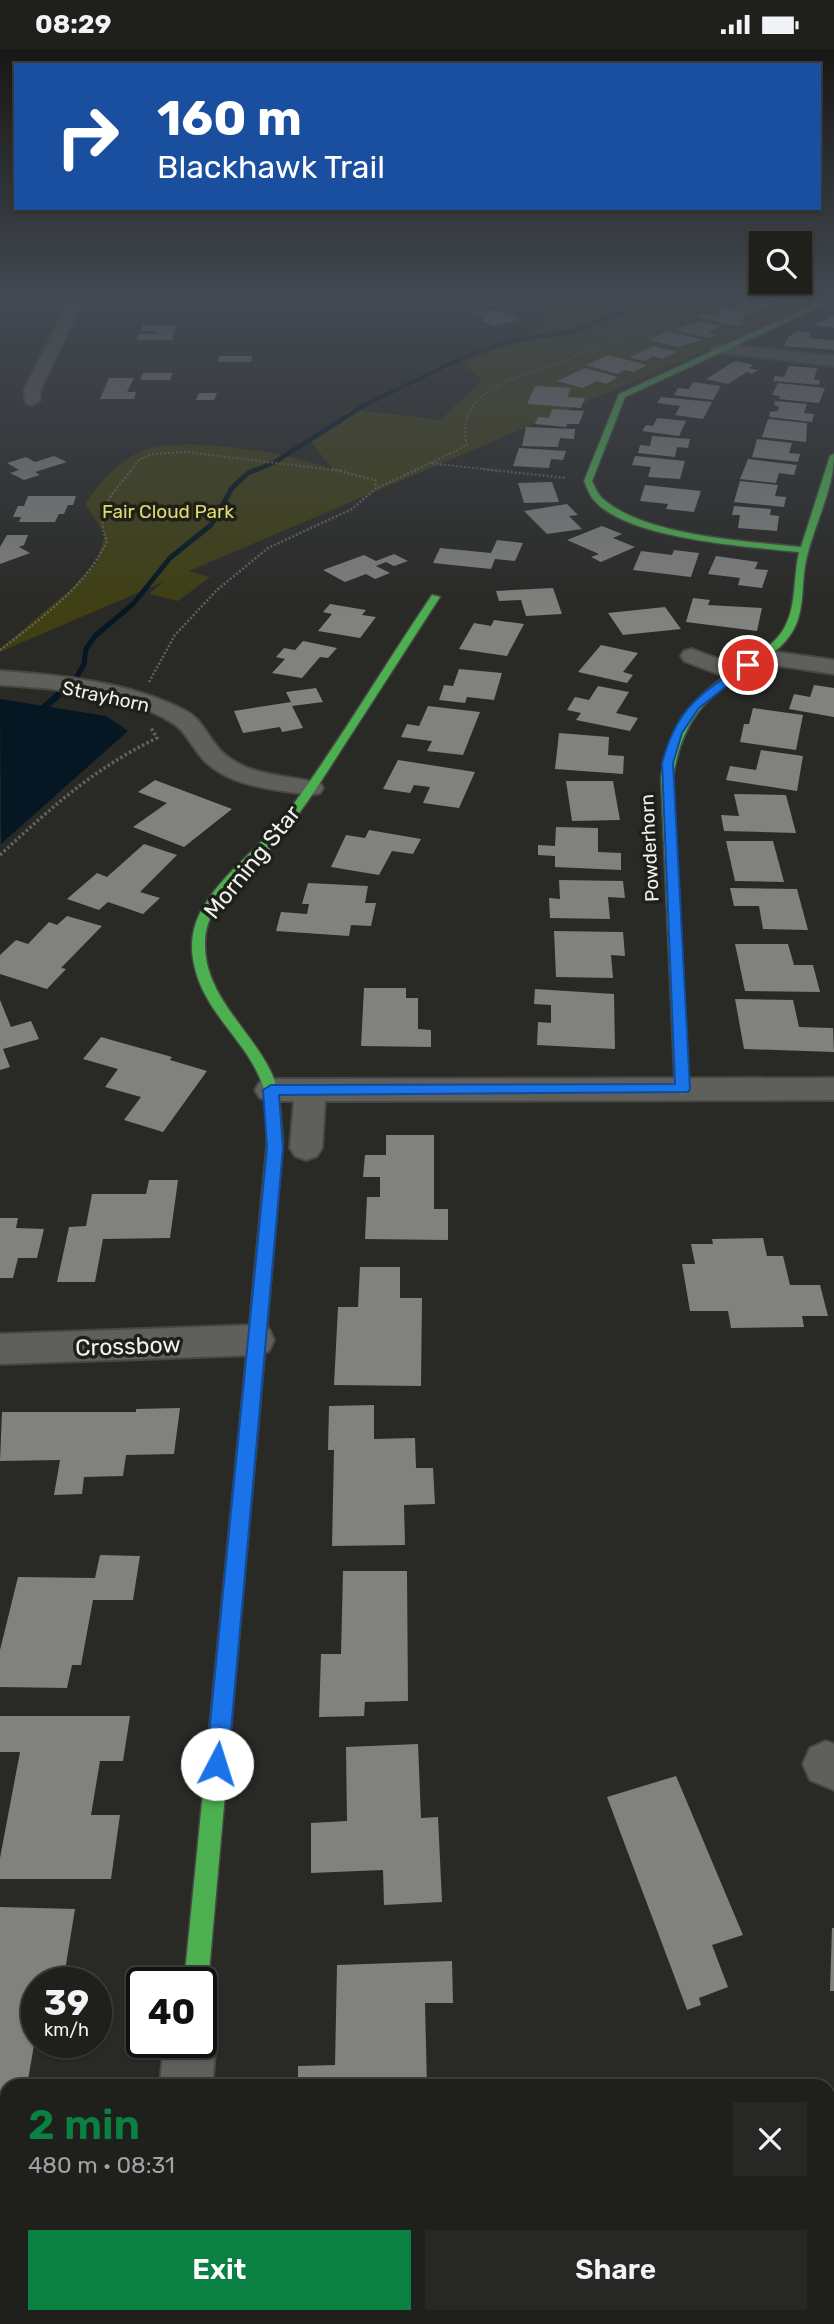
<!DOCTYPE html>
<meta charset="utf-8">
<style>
body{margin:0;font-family:Rubik,sans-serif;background:#272725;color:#f1f3f6;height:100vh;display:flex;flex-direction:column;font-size:26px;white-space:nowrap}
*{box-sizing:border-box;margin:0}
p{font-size:23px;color:#a1a2a3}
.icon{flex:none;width:38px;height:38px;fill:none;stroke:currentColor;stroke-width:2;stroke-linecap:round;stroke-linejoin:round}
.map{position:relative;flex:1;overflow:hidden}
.details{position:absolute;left:0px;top:2030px;width:835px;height:245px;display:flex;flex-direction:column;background:#1f1f1c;border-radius:21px 21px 0 0;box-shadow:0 2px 5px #0004,0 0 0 2px #3c3d3b}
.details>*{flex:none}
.hud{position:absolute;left:14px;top:14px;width:807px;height:147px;border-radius:0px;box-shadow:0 2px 5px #0004,0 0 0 2px #3c3d3b;background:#1a4fa0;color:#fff;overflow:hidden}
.fabs{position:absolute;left:749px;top:182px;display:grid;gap:14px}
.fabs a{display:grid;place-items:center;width:63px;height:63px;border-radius:0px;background:#1f1f1c;box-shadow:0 2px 5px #0004,0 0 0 2px #3c3d3b;font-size:35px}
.speed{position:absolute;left:21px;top:1918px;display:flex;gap:14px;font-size:35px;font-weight:700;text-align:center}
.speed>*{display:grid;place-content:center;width:91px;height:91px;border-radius:50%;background:#1f1f1c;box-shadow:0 2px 5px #0004,0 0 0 2px #3c3d3b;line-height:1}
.speed small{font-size:18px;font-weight:400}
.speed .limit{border:4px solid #111;border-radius:10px;background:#fff;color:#111}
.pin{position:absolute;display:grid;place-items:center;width:60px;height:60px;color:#fff;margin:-30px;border:4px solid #fff;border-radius:50%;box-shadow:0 2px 7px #0007}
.me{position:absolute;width:77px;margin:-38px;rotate:5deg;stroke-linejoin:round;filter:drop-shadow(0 0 5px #0008)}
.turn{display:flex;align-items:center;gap:24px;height:147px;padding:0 28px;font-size:32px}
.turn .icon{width:91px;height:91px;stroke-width:2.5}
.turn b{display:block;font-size:49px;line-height:60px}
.round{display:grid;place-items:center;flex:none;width:74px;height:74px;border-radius:0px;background:#272725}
.overview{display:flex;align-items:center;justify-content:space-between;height:119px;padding:0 28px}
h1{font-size:42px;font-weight:600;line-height:52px;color:#0b8043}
.cta{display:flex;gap:14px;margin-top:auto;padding:14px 28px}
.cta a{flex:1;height:80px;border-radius:0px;background:#0b8043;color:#fff;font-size:28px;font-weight:600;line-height:80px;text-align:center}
.cta a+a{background:#272725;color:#f1f3f6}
.status{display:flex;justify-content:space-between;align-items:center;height:49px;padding:0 35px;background:#1f1f1c;direction:ltr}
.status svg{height:19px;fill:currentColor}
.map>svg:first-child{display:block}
</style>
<div class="status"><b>08:29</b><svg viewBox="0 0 49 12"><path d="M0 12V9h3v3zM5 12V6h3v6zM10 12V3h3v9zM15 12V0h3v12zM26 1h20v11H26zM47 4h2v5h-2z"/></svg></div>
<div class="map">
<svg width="834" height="2275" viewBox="0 0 834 2275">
<rect width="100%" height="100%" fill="#292926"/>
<path fill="#3f3f13" d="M591 248H832L189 522 210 528 178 552 149 545 163 533 0 603V600L71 540 97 513 105 485 85 455C101 432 120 409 148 400 191 387 292 404 333 421L309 390 322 384 350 360 440 371 482 331 463 314 525 287 553 263Z"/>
<path fill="#041723" d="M0 650 106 667 128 682 1 795Z"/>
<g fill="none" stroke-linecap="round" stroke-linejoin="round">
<g stroke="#041723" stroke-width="4.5">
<path d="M558 256 574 260"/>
<path d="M254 422 275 413 363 357 470 305 515 291 575 282 658 248"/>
</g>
<path stroke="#041723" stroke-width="5" d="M75 631 84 615 86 600 95 587 133 555 170 509 211 476 232 439 248 424 258 420"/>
<path stroke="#041723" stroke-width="7" d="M37 665 58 646"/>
</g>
<g fill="#81817f">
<path d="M466 248H490L491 253H496L497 256H466Z"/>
<path d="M746 250H755L778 255 752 264 734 259 738 258 736 255Z"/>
<path d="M722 259 750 265 736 272 744 274 736 277 698 268 704 265 712 267 720 263 714 262Z"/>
<path d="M496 260 521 270 494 277 480 271 486 270 475 265Z"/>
<path d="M834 267V279L813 276Z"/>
<path d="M699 272 721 277 708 284 717 286 710 289 674 281Z"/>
<path d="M142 276H177L172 291H136L138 285H156L157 282H141Z"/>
<path d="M667 282 703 291 677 298 649 291Z"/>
<path d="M798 282 811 283 809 289 834 291V301L784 297 788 288Z"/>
<path d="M654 297 677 303 662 310 653 307 644 312 630 308Z"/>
<path d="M608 306 647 316 634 323 625 321 617 325 586 316Z"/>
<path d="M219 307H252L251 313H218Z"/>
<path d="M735 312 754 316 749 319 758 321 752 325 747 323 728 335 706 330Z"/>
<path d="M789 317 817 319 814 331H820L819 336 773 332 775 327 784 328Z"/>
<path d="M585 319 618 328 606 335 597 332 583 339 557 332Z"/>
<path d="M143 324H173L170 331H140Z"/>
<path d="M109 329H134L127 343H136L134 350H100Z"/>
<path d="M693 333 721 337 713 351 674 346 678 339 689 340Z"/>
<path d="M778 334 825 339 819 354 779 350 780 347 772 346Z"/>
<path d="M535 337 571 339 567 348 585 349 581 359 527 355Z"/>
<path d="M199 344H217L214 351H196Z"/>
<path d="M661 348 712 353 703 370 675 366 680 357 657 354Z"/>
<path d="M775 352 807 355 804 364 814 365 812 373 769 368 770 363 778 362 779 358 774 356Z"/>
<path d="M552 360 584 362 579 375H567L566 378 535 375 538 368 549 369Z"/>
<path d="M657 369 686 372 679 387 642 382 646 376 653 377Z"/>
<path d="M768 370 807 374 806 393 762 388Z"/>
<path d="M526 378 575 380 574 390 560 389 558 398 522 397Z"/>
<path d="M652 387 690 390 688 399 677 398 675 408 638 404 640 396 650 397Z"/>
<path d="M757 390 792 394 789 404 800 405 798 413 752 408Z"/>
<path d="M519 399 566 402 563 411 551 410 549 419 513 417Z"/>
<path d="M54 407 67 413 35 423 40 426 24 431 10 424 19 421 7 414 26 408 35 413Z"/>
<path d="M635 407 685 412 680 430 648 428 651 418 632 416Z"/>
<path d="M748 410 797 416 794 426 779 424 776 434 740 430Z"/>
<path d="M740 432 778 436 775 447 786 448 784 458 734 453Z"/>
<path d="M552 433 559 453 524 454 518 434Z"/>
<path d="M645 436 701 442 694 463 666 460 668 455 640 452Z"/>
<path d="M28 447H76L73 456H68L64 465H59L55 473H19L21 468H13L18 457H24Z"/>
<path d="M567 455 578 466 569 467 582 480 547 485 524 462Z"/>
<path d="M734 457 771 460 770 466 779 467 777 482 738 479 740 466H732Z"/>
<path d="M602 477 622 485 613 489 635 498 601 513 591 508 599 505 567 491Z"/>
<path d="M7 486H28L24 496 19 498 30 504 0 515V498Z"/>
<path d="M497 491 523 494 515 512 495 510 491 520 433 514 440 499 491 504Z"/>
<path d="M674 501 699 504 691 528 633 521 641 502 672 506Z"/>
<path d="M394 505 408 512 394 517 386 513 376 517 390 524 375 530 366 525 345 533 323 521 364 506 376 512Z"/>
<path d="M716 507 758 513 755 520 768 521 762 539 738 536 740 529 708 525Z"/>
<path d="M553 539 562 565 526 567 521 551 499 552 496 542Z"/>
<path d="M693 549 710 551 708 556 762 559 757 582 686 573Z"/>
<path d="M330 555 366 561 362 566 376 568 360 589 318 582 332 565 323 563Z"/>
<path d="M665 558 681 580 623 586 608 564Z"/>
<path d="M494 571 524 575 507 607 459 600 474 574 491 577Z"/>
<path d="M303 592 337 599 328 609 320 608 302 629 272 624 285 610 276 608 284 599 295 601Z"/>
<path d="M601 596 638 604 623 623 633 626 627 634 578 623Z"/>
<path d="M459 620 502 624 494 651 467 648 465 654 439 651 444 636 453 637Z"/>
<path d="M814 636 834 639V668L789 660 794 645 810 648Z"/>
<path d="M598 637 629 643 616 664 638 669 630 682 576 671 581 664 567 661 575 648 589 651Z"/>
<path d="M316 639 323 653 292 657 303 679 282 683 280 678 243 684 234 662 291 653 286 643Z"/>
<path d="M428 657 480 663 463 706 427 702 432 692 401 688 407 675 419 677Z"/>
<path d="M753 659 803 666 796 701 740 693 744 675H749Z"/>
<path d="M559 684 609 688 608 706 624 707 623 725 555 720Z"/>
<path d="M761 701 803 707 797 742 726 731 730 717 756 721Z"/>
<path d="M398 711 475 723 459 759 423 754 430 738 414 736 410 744 383 740Z"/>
<path d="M155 731 232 760 184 798 133 778 167 754 138 743Z"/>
<path d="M566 732H613L620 771 572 772Z"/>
<path d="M734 745 786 746 796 784 724 782 721 766 739 767Z"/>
<path d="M556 778 598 779V803L621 804V821L555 818V807L538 806V796L555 797Z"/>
<path d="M369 781 421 790 413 805 392 802 379 826 331 818 346 786 365 789Z"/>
<path d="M726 792H773L784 833 735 832Z"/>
<path d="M144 795 177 806 140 843 160 849 143 865 108 853 99 861 67 850 97 824 107 828Z"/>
<path d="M559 831 623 832 625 849 608 848 610 870 550 869 549 849 560 850Z"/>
<path d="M308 834 368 837 365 854H376L371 877 351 876 349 887 276 882 281 863 307 865 309 855H302Z"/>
<path d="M730 839 797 840 808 881 763 880 759 857H734Z"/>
<path d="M67 867 102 877 61 919 66 920 47 940 0 925V906L16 891 28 895 49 873 57 876Z"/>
<path d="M554 882 623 883 625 907 611 906 613 929 556 928Z"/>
<path d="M735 895H788L794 916H813L820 943 745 942Z"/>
<path d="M364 939H406V949H418V980L431 981V998L361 997Z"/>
<path d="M535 940 614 945 615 1000 537 996 538 973 551 974V956L534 955Z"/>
<path d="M735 950 793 951 799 978 833 979 834 1003 744 1000Z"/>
<path d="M0 951 11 978 31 972 39 990 3 1000 10 1018 0 1021Z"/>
<path d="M101 988 172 1008 170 1011 207 1022 163 1083 124 1071 141 1048 105 1038 118 1020 83 1010Z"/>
<path d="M386 1086H434V1160H448V1191L365 1190 367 1148H380V1128H363L365 1106H386Z"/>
<path d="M149 1131H178L170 1189 103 1190 95 1233H57L69 1178 86 1177 92 1145H146Z"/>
<path d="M0 1169H18L16 1179 44 1180 37 1209H18L13 1229H0Z"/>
<path d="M763 1189 767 1207H783L790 1236H820L828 1267H802L804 1278 731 1279 728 1262H690L682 1215H695L691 1195H713L712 1190Z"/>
<path d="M360 1218H400V1249H422L421 1337 334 1336 338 1258H358Z"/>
<path d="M374 1356V1390L415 1389 416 1419H433L435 1455 404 1456 405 1496 332 1497 334 1401H328L329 1357Z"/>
<path d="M180 1359 174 1405 126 1406 123 1427 84 1428 82 1445 54 1446 60 1411 0 1412 2 1363H136V1360Z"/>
<path d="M100 1506 140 1507 133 1551H93L81 1616H72L67 1639 0 1638V1601L18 1528 95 1529Z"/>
<path d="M343 1522H407L408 1652 365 1653 364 1667 319 1668 321 1605H341Z"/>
<path d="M0 1667H130L123 1712H100L91 1766H120L111 1830H0V1809L20 1703H0Z"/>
<path d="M418 1695 421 1769 438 1768 442 1853 384 1856 383 1821 311 1824V1774L347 1772 346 1698Z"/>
<path d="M676 1727 743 1886 712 1896 728 1938 699 1949 701 1956 687 1961 607 1748Z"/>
<path d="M0 1858 75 1860 63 1934H37V1978L27 2037H7V2056H0Z"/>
<path d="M832 1879H834V1942H830Z"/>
<path d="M452 1912 453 1954H425L427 2037H298V2017L335 2016 337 1916Z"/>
<path d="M0 2090H7V2118L2 2154Z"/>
<path d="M828 2093 834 2094V2275H800L801 2268H828Z"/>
<path d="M318 2268H421V2275H317Z"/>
<path d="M487 2268H537L538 2275H487Z"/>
</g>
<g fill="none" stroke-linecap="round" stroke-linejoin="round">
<defs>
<g id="street">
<path d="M71 248H85L40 341V351L32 356 26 354 24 341Z"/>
<path d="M528 248H545L549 252 542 256Z"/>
<path d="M719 295 834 307V317L714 303 711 300 714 297Z"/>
<path d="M692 600 742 619 745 624 742 629 734 631 684 612 681 607 684 602Z"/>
<path d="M762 601 834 611V625L754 613 751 608 754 603Z"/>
<path d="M0 622C60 626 129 633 184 661 203 670 208 690 223 704 250 728 287 726 320 734L323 739 320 744 311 746C276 740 233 739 206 713 193 701 187 682 171 673 126 645 53 639 0 636Z"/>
<path d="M834 1029V1051L325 1052 322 1099 317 1107 306 1111 295 1107 290 1099 294 1052H271L260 1049 255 1041 260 1033 271 1030Z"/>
<path d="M256 1276 269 1280 274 1291 269 1302 256 1306 0 1315V1285Z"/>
<path d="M826 1692 834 1695V1741L810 1731 803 1715 810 1699Z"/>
<path d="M201 1972 208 1975 216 1993 212 2037H160L164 1993H201Z"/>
<rect x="130" y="2268" width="58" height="7"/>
</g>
<g id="fast">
<path d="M829 248H834V251L625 348 592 432C595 438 598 446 603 450 646 487 745 492 801 498L830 407 834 405C834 443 811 481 805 517 801 542 805 568 788 589 778 602 764 610 750 619 704 649 682 672 673 728L689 1040 682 1045 675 1040 661 728C671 671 695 646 742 615 756 606 774 596 783 581 797 559 793 528 799 503 750 498 626 490 594 451 589 446 587 438 584 432L619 345Z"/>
<path d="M432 546 440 548C408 597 377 646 345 695 323 729 302 764 275 794 249 824 204 851 205 896 205 946 249 979 270 1021 282 1044 280 1068 283 1093L275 1099 267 1093C266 1076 269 1057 264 1040 250 994 203 964 194 915 190 898 192 880 200 864 221 824 261 799 287 764 339 694 383 618 432 546Z"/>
<path d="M256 1294 262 1296 265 1301 208 1934 201 1944V1934H184L247 1301 250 1296Z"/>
</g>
<path id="jam" d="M275 1087 283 1093 265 1301 262 1306 256 1308 250 1306 247 1301 267 1093Z"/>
</defs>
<use href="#street" stroke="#474743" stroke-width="4"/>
<use href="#fast" stroke="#474743" stroke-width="3"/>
<use href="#jam" stroke="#474743" stroke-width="3"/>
<g stroke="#626261" stroke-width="2" stroke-dasharray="2 2" stroke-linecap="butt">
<path d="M620 248 679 264"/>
<path d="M571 258 600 248"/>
<path d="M431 414 467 396C463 379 465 365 478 351 501 329 528 326 556 315 609 293 663 271 716 248"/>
<path d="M131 422 139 411 151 405 185 403 342 422"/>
<path d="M414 422 430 414 499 422"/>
</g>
<g stroke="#626261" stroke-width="2.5" stroke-dasharray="2 2" stroke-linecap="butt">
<path d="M332 420 375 431 376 439"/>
<path d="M483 420 566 429"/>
<path d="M0 601C39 571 86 538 107 492 93 460 114 444 132 420"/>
<path d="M149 633 175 586 217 541 268 499 352 460 375 440 418 420"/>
</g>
<path stroke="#626261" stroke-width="3.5" stroke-dasharray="2.5 2.5" stroke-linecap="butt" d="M0 806C52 758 93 720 157 689L151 679"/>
<use href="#street" fill="#5f5f5c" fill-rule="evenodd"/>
<use href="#fast" fill="#4caf50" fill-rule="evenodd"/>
<use href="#jam" fill="#c62828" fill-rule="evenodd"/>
</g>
<linearGradient id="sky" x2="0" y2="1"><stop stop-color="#171715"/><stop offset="0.44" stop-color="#434952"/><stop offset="1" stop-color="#434952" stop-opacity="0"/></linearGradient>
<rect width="834" height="566" fill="url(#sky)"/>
<path fill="#1a73e8" stroke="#114b97" stroke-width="2" d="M744 614 753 616 699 659 682 684 673 714 690 1040 688 1043 279 1046 283 1099 228 1715 225 1723 217 1726 209 1723 206 1715 267 1099 263 1041 271 1036 675 1035 662 714C678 656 699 648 744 614Z"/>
<g text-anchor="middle" stroke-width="7" stroke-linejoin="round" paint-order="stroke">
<g font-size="19" fill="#dfdc6d" stroke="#20201b">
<text x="168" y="469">Fair Cloud Park</text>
</g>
<g font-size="19" fill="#f1f1ed" stroke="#20201b">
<text transform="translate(106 647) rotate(12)" y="7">Strayhorn</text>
<text transform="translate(649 799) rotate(-93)" y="7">Powderhorn</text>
</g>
<g font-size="23" fill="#f1f1ed" stroke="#20201b">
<text transform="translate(252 813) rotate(-51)" y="8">Morning Star</text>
<text transform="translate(128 1297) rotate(-2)" y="8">Crossbow</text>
</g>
</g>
</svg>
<div class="fabs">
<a><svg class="icon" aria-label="search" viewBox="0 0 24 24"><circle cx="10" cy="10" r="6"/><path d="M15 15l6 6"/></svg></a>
</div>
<div class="speed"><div>39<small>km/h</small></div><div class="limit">40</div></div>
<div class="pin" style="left:748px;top:616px;background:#d93025"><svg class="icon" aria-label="arrive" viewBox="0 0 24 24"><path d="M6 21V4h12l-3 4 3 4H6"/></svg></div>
<svg class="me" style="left:217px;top:1715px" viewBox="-20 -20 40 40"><circle r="19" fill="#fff"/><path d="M0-13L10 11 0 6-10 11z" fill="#1a73e8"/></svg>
<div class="hud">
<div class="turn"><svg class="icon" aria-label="right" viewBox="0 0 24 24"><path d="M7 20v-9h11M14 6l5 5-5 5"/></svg><div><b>160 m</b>Blackhawk Trail</div></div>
</div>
<section class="details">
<div class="overview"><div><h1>2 min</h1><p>480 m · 08:31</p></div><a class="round"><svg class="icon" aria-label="close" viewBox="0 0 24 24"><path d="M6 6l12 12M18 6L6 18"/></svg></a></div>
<div class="cta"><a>Exit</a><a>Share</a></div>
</section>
</div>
